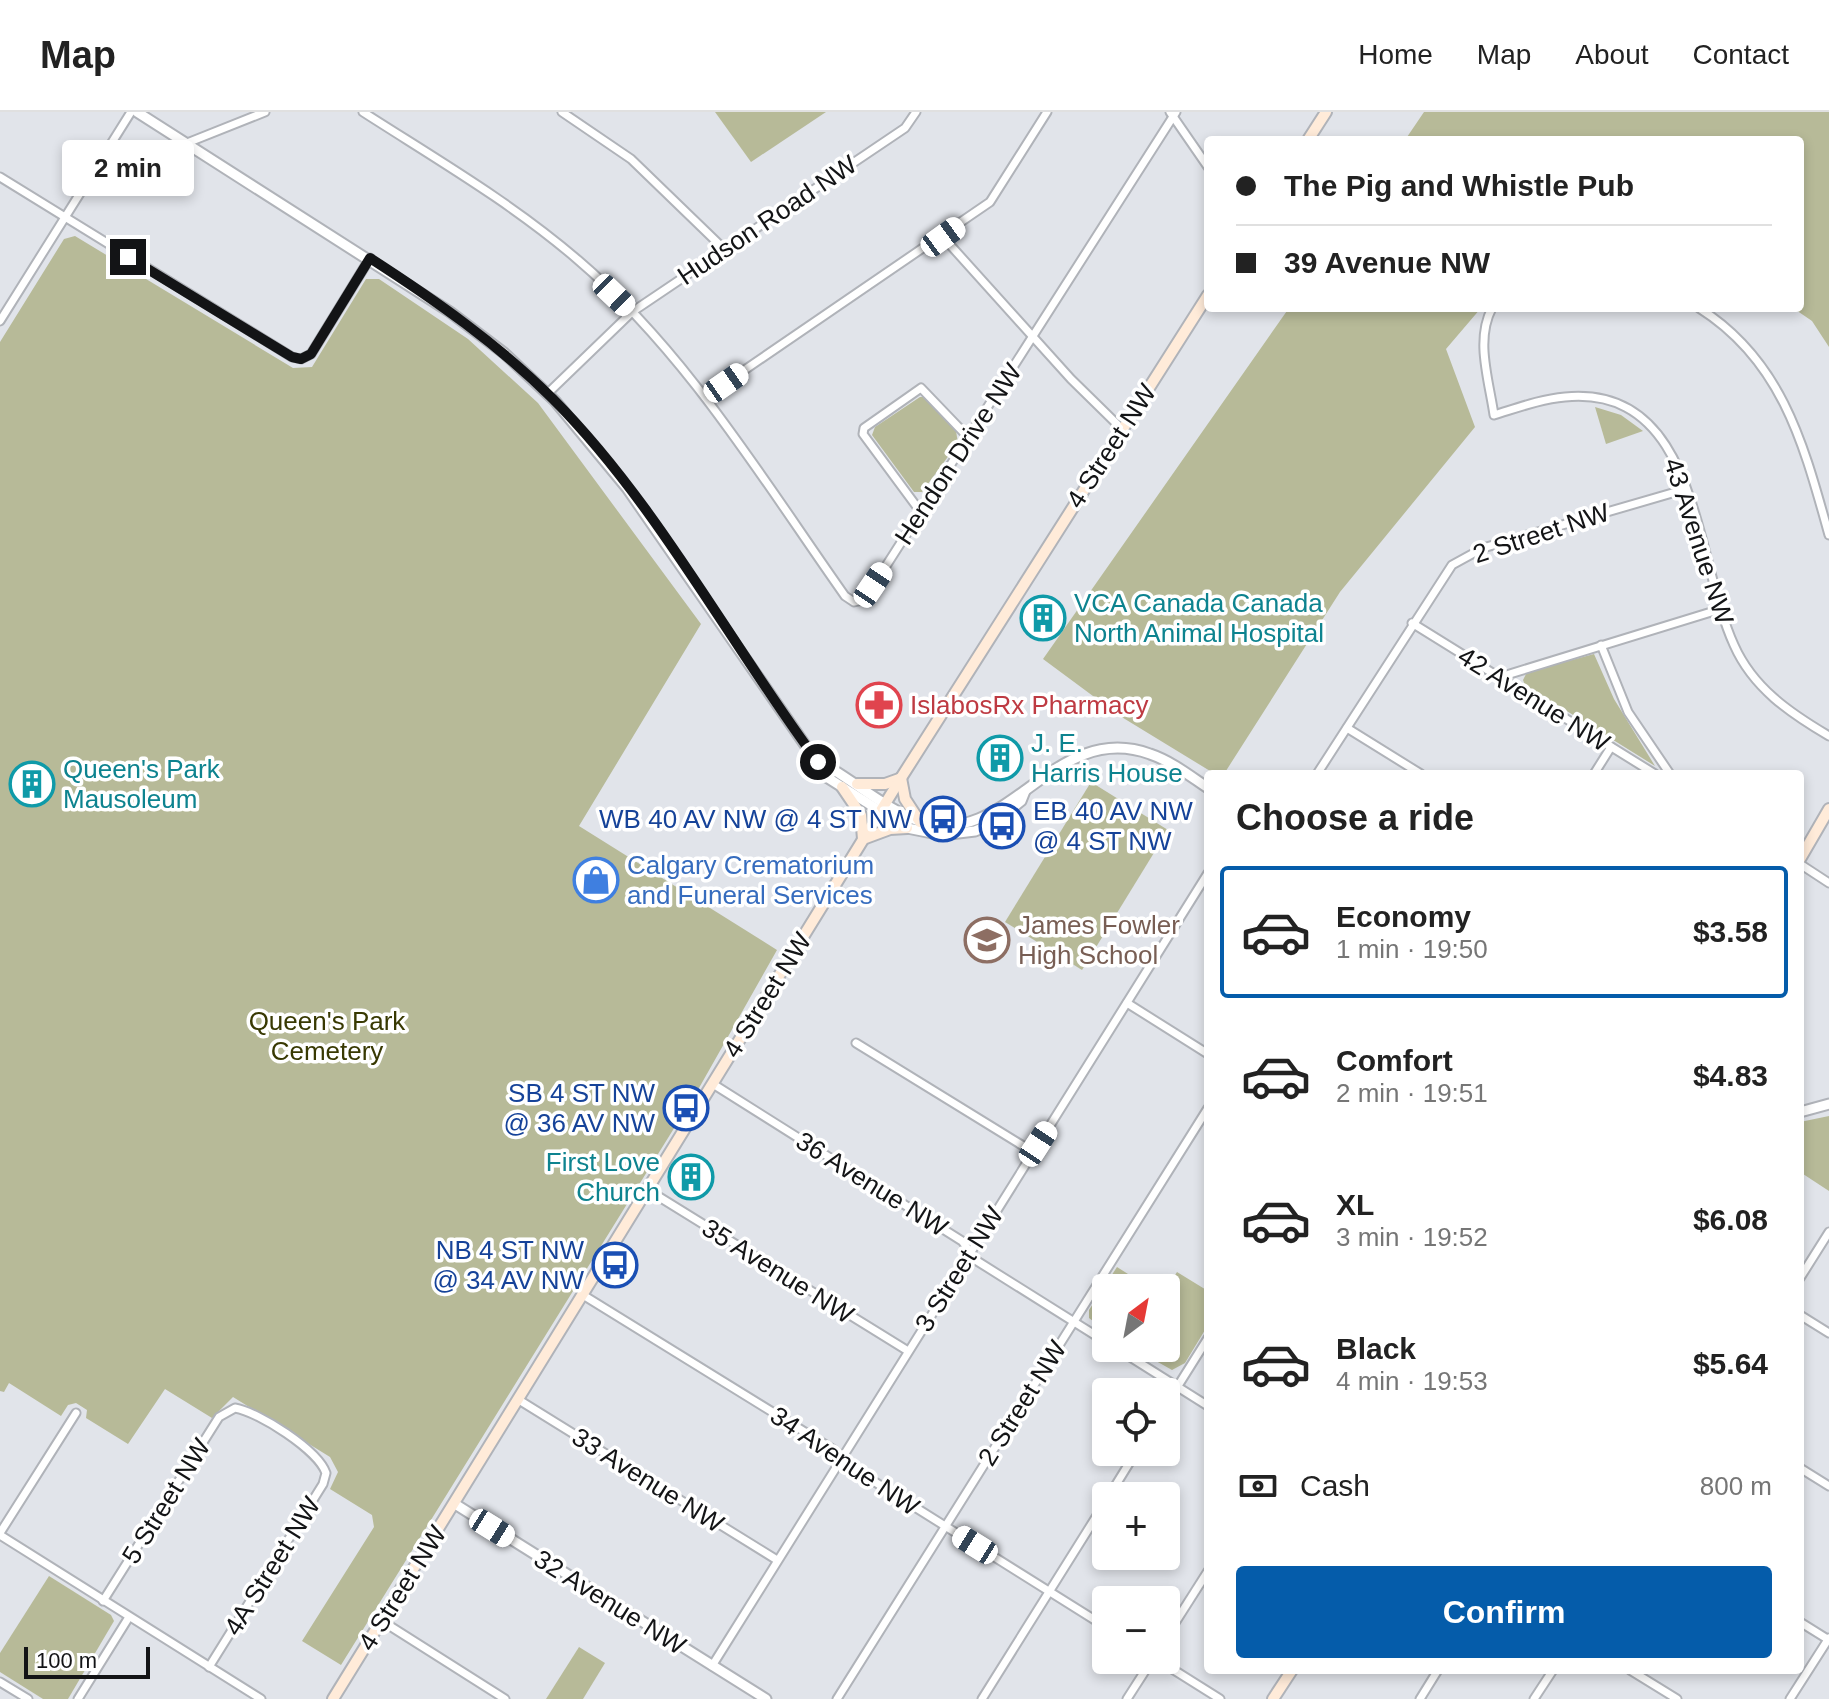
<!DOCTYPE html>
<meta charset="utf-8">
<style>
body{margin:0;font-family:Arial,sans-serif;background:#f2f2f2;color:#222;height:100vh;display:flex;flex-direction:column;font-size:30px;white-space:nowrap}
*{box-sizing:border-box;margin:0}
p{font-size:26px;color:#767676}
.icon{flex:none;width:44px;height:44px;fill:none;stroke:currentColor;stroke-width:2;stroke-linecap:round;stroke-linejoin:round}
.map{position:relative;flex:1;overflow:hidden}
.sheet{position:absolute;left:1204px;top:658px;width:600px;height:904px;display:flex;flex-direction:column;background:#fff;border-radius:8px;box-shadow:0 4px 12px #0003}
.sheet>*{flex:none}
.banner{position:absolute;left:1204px;top:24px;width:600px;height:176px;border-radius:8px;box-shadow:0 4px 12px #0003;display:grid;align-content:center;height:176px;padding:0 32px;background:#fff}
.needle{width:52px;rotate:32deg}
.buttons{position:absolute;left:1092px;top:1162px;display:grid;gap:16px}
.buttons a{display:grid;place-items:center;width:88px;height:88px;border-radius:8px;background:#fff;box-shadow:0 4px 12px #0003;font-size:40px}
.scale{position:absolute;left:24px;bottom:20px;width:126px;box-sizing:border-box;padding-left:8px;border:4px solid #131416;border-top:0;font-size:22px;line-height:28px;white-space:nowrap;color:#131416;-webkit-text-stroke:6px #fff;paint-order:stroke}
.end{position:absolute;width:36px;height:36px;margin:-18px;border:10px solid #131416;background:#fff;box-shadow:0 0 0 4px #fff}
.from{border-radius:50%}
.bubble{position:absolute;height:56px;border-radius:8px;background:#fff;box-shadow:0 4px 12px #0003;font-size:26px;font-weight:800;line-height:56px;text-align:center}
.car{position:absolute;width:24px;height:48px;margin:-24px -12px;border-radius:10px;box-shadow:0 0 6px 2px #0007;background:linear-gradient(#fff 24%,#345 0 40%,#fff 0 76%,#345 0 86%,#fff 0)}
.banner b{display:flex;align-items:center;gap:28px;height:76px;font-size:30px}
.banner b+b{border-top:2px solid #e0e0e0}
.banner i{width:20px;height:20px;background:#222}
ul{padding:0;list-style:none}
li{display:flex;align-items:center;gap:24px;height:132px;margin:0 16px 12px;padding:0 16px;border:4px solid transparent;border-radius:8px}
li div{flex:1}
li b{display:block;font-size:30px}
li em{font-style:normal;font-weight:800}
li.active{border-color:#055caa}
li>.icon{width:72px;height:72px;stroke-width:1.5}
h2{padding:0 32px;font-size:36px;line-height:96px}
.pay{display:flex;align-items:center;gap:20px;height:88px;padding:0 32px;font-size:30px}
.pay p{margin-inline-start:auto}
.action{display:flex;gap:16px;margin-top:auto;padding:16px 32px}
.action a{flex:1;height:92px;border-radius:8px;background:#055caa;color:#fff;font-size:32px;font-weight:800;line-height:92px;text-align:center}
header{display:flex;align-items:center;gap:48px;box-sizing:border-box;height:112px;padding:0 40px;background:#fff;border-bottom:2px solid #e0e0e0}
header strong{font-size:38px}
nav{display:flex;gap:44px;margin-inline-start:auto;font-size:28px}
.map>svg:first-child{display:block}
</style>
<header>
<strong>Map</strong>
<nav><a>Home</a><a>Map</a><a>About</a><a>Contact</a></nav>
</header>
<div class="map">
<svg width="1829" height="1587" viewBox="0 0 1829 1587">
<rect width="100%" height="100%" fill="#e1e4ea"/>
<!-- green -->
<g fill="#b7ba98">
<polygon points="715,0 826,0 751,50"/>
<polygon points="1424,0 1829,0 1829,235 1812,209 1793,196 1800,196 1800,28 1405,28"/>
<polygon points="75,124 293,256 312,255 366,167 379,167 468,227 538,291 701,512 579,714 777,838 699,976 341,1553 302,1529 374,1415 372,1403 330,1377 338,1360 330,1345 233,1285 212,1306 165,1277 128,1332 86,1306 87,1298 76,1291 68,1293 61,1304 9,1271 4,1280 0,1279 0,230 64,127"/>
<polygon points="1289,196 1481,196 1446,237 1475,315 1340,480 1224,662 1215,662 1120,604 1043,547"/>
<polygon points="920,285 925,285 956,319 958,331 922,380 914,380 872,323 875,315"/>
<polygon points="1595,295 1621,303 1643,319 1606,332"/>
<polygon points="1594,542 1614,587 1655,654 1525,573 1523,568 1527,560"/>
<polygon points="1091,670 1168,718 1082,858 1005,810"/>
<polygon points="1829,1004 1829,1079 1800,1060 1800,1010"/>
<polygon points="1117,1155 1150,1176 1106,1176 1106,1219 1089,1206 1089,1198"/>
<polygon points="1177,1160 1208,1179 1208,1213 1185,1251 1172,1258 1133,1236 1166,1236 1166,1177"/>
<polygon points="49,1464 111,1503 114,1509 68,1587 43,1587 0,1560 0,1541"/>
<polygon points="579,1535 605,1551 583,1587 546,1587"/>
</g>
<g fill="none" stroke-linecap="round" stroke-linejoin="round">
<!-- minor casing -->
<g stroke="#b0b3b9" stroke-width="11">
<g id="minor">
<path d="M363 0C436 47 512 91 578 148 687 241 763 368 845 484L854 490 863 488 886 454 1176 0"/>
<polyline points="562,0 631,47 723,136"/>
<polyline points="1170,0 1208,55"/>
<polyline points="187,31 265,0"/>
<polyline points="0,65 292,245 301,247 311,242 370,146"/>
<polyline points="943,125 1071,267 1122,317"/>
<path d="M1492 196C1475 228 1489 268 1494 303 1517 296 1541 287 1565 285 1699 272 1695 449 1734 533 1753 576 1790 601 1829 624"/>
<path d="M1699 196C1783 249 1804 334 1829 423"/>
<polyline points="0,209 131,0"/>
<polyline points="547,282 632,200 905,16 916,0"/>
<polyline points="705,285 990,90 1047,0"/>
<polyline points="920,399 863,322 864,316 921,276 967,324"/>
<polyline points="1412,511 1655,662"/>
<polyline points="1601,533 1628,600 1670,662"/>
<polyline points="1500,565 1721,497"/>
<polyline points="1347,616 1421,662"/>
<polyline points="1317,662 1452,453 1483,436 1686,377"/>
<polyline points="1594,662 1611,635"/>
<polyline points="1800,752 1829,771"/>
<polyline points="1127,891 1208,942"/>
<polyline points="856,931 1033,1040"/>
<polyline points="713,972 962,1129 977,1149 1106,1230"/>
<polyline points="648,1078 908,1239"/>
<polyline points="1800,1166 1829,1120"/>
<polyline points="583,1183 834,1338 851,1355 1106,1515"/>
<polyline points="1800,1203 1829,1221"/>
<polyline points="1116,1236 1208,1294"/>
<polyline points="519,1288 777,1448"/>
<polyline points="1166,1293 1208,1226"/>
<polyline points="1800,1356 1829,1374"/>
<polyline points="1109,1384 1136,1340"/>
<polyline points="0,1421 76,1301"/>
<polyline points="0,1423 261,1587"/>
<path d="M103 1489 219 1305 235 1296C259 1300 318 1338 326 1361L323 1372 209 1555"/>
<polyline points="382,1509 505,1587"/>
<polyline points="1800,1510 1829,1528"/>
<polyline points="1166,1525 1208,1459"/>
<polyline points="1158,1548 1220,1587"/>
<polyline points="712,1554 1208,761"/>
<polyline points="1630,1558 1677,1587"/>
<polyline points="0,1570 28,1587"/>
<polyline points="78,1587 129,1505"/>
<polyline points="837,1587 1208,996"/>
<polyline points="982,1587 1106,1389"/>
<polyline points="1127,1587 1152,1548"/>
<polyline points="1420,1587 1438,1558"/>
<polyline points="1534,1587 1553,1558"/>
<polyline points="1790,1587 1829,1526"/>
</g>
</g>
<!-- tertiary casing -->
<g stroke="#b0b3b9" stroke-width="13">
<g id="tertiary">
<polyline points="137,0 450,200 504,241 555,289 627,376 828,666 907,716 942,723 975,719 992,712 1021,689 1025,679"/>
<path d="M821 654 832 657C860 674 891 700 922 710 1009 737 1054 607 1150 642 1171 649 1190 664 1208 676"/>
<polyline points="1800,1000 1829,992"/>
<polyline points="455,1392 766,1587"/>
</g>
</g>
<!-- secondary casing -->
<g stroke="#b0b3b9" stroke-width="14">
<g id="secondary">
<polyline points="1308,28 1326,0"/>
<polyline points="901,666 905,687 920,710"/>
<polyline points="857,672 885,672 899,667"/>
<polyline points="842,675 861,703 863,727"/>
<polyline points="863,727 890,717 907,716"/>
<polyline points="1800,747 1829,697"/>
<polyline points="333,1587 901,666 1208,183"/>
<polyline points="1273,1587 1292,1558"/>
</g>
</g>
<!-- minor -->
<use href="#minor" stroke="#fff" stroke-width="7"/>
<!-- tertiary -->
<use href="#tertiary" stroke="#fff" stroke-width="9"/>
<!-- secondary -->
<use href="#secondary" stroke="#ffebd9" stroke-width="10"/>
</g>
<g fill="none" stroke-linecap="round" stroke-linejoin="round">
<!-- route -->
<path stroke="#131416" stroke-width="10" d="M128 145 292 245 301 247 311 242 370 146C435 188 498 232 553 287 656 390 731 533 818 650"/>
</g>
<!-- icons -->
<defs>
<g id="building-ring" transform="scale(2.3)"><circle r="9.5" fill="#fff" stroke="#0f9aa8" stroke-width="1.5"/><path d="M-4-6H4V6H1V3H-1V6H-4ZM-2.5-4.3h1.7v1.8h-1.7ZM.8-4.3h1.7v1.8H.8ZM-2.5-1h1.7V.8h-1.7ZM.8-1h1.7V.8H.8Z" fill="#0f9aa8"/></g>
<g id="pharmacy-ring" transform="scale(2.3)"><circle r="9.5" fill="#fff" stroke="#e0444e" stroke-width="1.5"/><path d="M-2-6h4v4h4v4h-4v4h-4v-4h-4v-4h4Z" fill="#e0444e"/></g>
<g id="bus-ring" transform="scale(2.3)"><circle r="9.5" fill="#fff" stroke="#1a4fb4" stroke-width="1.5"/><path d="M-5-6H5V4H4V6H2V4H-2V6H-4V4H-5ZM-3.5-4V0h7V-4ZM-3.5 1.2v1.5H-2V1.2ZM2 1.2v1.5H3.5V1.2Z" fill="#1a4fb4"/></g>
<g id="shop-ring" transform="scale(2.3)"><circle r="9.5" fill="#fff" stroke="#3f7fe0" stroke-width="1.5"/><path d="M-5-2.5h2.3a2.7 3.5 0 0 1 5.4 0H5L5.5 6h-11ZM-1.5-2.5h3a1.5 2.3 0 0 0-3 0Z" fill="#3f7fe0"/></g>
<g id="school-ring" transform="scale(2.3)"><circle r="9.5" fill="#fff" stroke="#8d6e63" stroke-width="1.5"/><path d="M0-5L7-2L0 1L-7-2ZM-4 1L0 2.5L4 1V4Q0 6-4 4Z" fill="#8d6e63"/></g>
</defs>
<g fill-rule="evenodd">
<use href="#building-ring" x="1043" y="506"/>
<use href="#pharmacy-ring" x="879" y="593"/>
<use href="#building-ring" x="1000" y="646"/>
<use href="#building-ring" x="32" y="672"/>
<use href="#bus-ring" x="943" y="707"/>
<use href="#bus-ring" x="1002" y="714"/>
<use href="#shop-ring" x="596" y="768"/>
<use href="#school-ring" x="987" y="828"/>
<use href="#bus-ring" x="686" y="996"/>
<use href="#building-ring" x="691" y="1065"/>
<use href="#bus-ring" x="615" y="1153"/>
</g>
<g text-anchor="middle" dominant-baseline="central" stroke-width="7" stroke-linejoin="round" paint-order="stroke">
<!-- street labels -->
<g font-size="26" fill="#131416" stroke="#fff">
<text transform="translate(767 108) rotate(-34)">Hudson Road NW</text>
<text transform="translate(1111 334) rotate(-57)">4 Street NW</text>
<text transform="translate(958 342) rotate(-57)">Hendon Drive NW</text>
<text transform="translate(1541 421) rotate(-18)">2 Street NW</text>
<text transform="translate(1699 429) rotate(72)">43 Avenue NW</text>
<text transform="translate(1534 587) rotate(32)">42 Avenue NW</text>
<text transform="translate(767 883) rotate(-58)">4 Street NW</text>
<text transform="translate(872 1072) rotate(32)">36 Avenue NW</text>
<text transform="translate(959 1157) rotate(-58)">3 Street NW</text>
<text transform="translate(778 1159) rotate(32)">35 Avenue NW</text>
<text transform="translate(1022 1291) rotate(-58)">2 Street NW</text>
<text transform="translate(845 1349) rotate(34)">34 Avenue NW</text>
<text transform="translate(648 1368) rotate(32)">33 Avenue NW</text>
<text transform="translate(166 1389) rotate(-58)">5 Street NW</text>
<text transform="translate(272 1454) rotate(-58)">4A Street NW</text>
<text transform="translate(402 1476) rotate(-58)">4 Street NW</text>
<text transform="translate(610 1490) rotate(32)">32 Avenue NW</text>
</g>
<!-- culture labels -->
<g font-size="26" fill="#0d838f" stroke="#fff" text-anchor="start">
<text x="1074" y="491">VCA Canada Canada<tspan x="1074" dy="30">North Animal Hospital</tspan></text>
<text x="1031" y="631">J. E.<tspan x="1031" dy="30">Harris House</tspan></text>
<text x="63" y="657">Queen's Park<tspan x="63" dy="30">Mausoleum</tspan></text>
<text x="660" y="1050" text-anchor="end">First Love<tspan x="660" dy="30">Church</tspan></text>
</g>
<!-- health labels -->
<g font-size="26" fill="#be3a42" stroke="#fff" text-anchor="start">
<text x="910" y="593">IslabosRx Pharmacy</text>
</g>
<!-- transit labels -->
<g font-size="26" fill="#164399" stroke="#fff" text-anchor="end">
<text x="1033" y="699" text-anchor="start">EB 40 AV NW<tspan x="1033" dy="30">@ 4 ST NW</tspan></text>
<text x="912" y="707">WB 40 AV NW @ 4 ST NW</text>
<text x="655" y="981">SB 4 ST NW<tspan x="655" dy="30">@ 36 AV NW</tspan></text>
<text x="584" y="1138">NB 4 ST NW<tspan x="584" dy="30">@ 34 AV NW</tspan></text>
</g>
<!-- shop labels -->
<g font-size="26" fill="#366cbe" stroke="#fff" text-anchor="start">
<text x="627" y="753">Calgary Crematorium<tspan x="627" dy="30">and Funeral Services</tspan></text>
</g>
<!-- education labels -->
<g font-size="26" fill="#785e54" stroke="#fff" text-anchor="start">
<text x="1018" y="813">James Fowler<tspan x="1018" dy="30">High School</tspan></text>
</g>
<!-- park labels -->
<g font-size="26" fill="#383902" stroke="#fff">
<text x="327" y="909">Queen's Park<tspan x="327" dy="30">Cemetery</tspan></text>
</g>
</g>
</svg>
<div class="buttons">
<a><svg class="needle" viewBox="-14 -14 28 28"><path d="M0-13l5 13h-10z" fill="#e53935"/><path d="M0 13l5-13h-10z" fill="#767676"/></svg></a>
<a><svg class="icon" aria-label="locate" viewBox="0 0 24 24"><circle cx="12" cy="12" r="6"/><path d="M12 2v4M12 18v4M2 12h4M18 12h4"/></svg></a>
<a>+</a>
<a>−</a>
</div>
<div class="scale">100 m</div>
<i class="end from" style="left:818px;top:650px"></i>
<i class="end" style="left:128px;top:145px"></i>
<div class="bubble" style="left:62px;top:28px;width:132px">2 min</div>
<i class="car" style="left:943px;top:125px;rotate:54deg"></i>
<i class="car" style="left:614px;top:183px;rotate:134deg"></i>
<i class="car" style="left:726px;top:271px;rotate:55deg"></i>
<i class="car" style="left:873px;top:473px;rotate:34deg"></i>
<i class="car" style="left:1038px;top:1032px;rotate:33deg"></i>
<i class="car" style="left:492px;top:1416px;rotate:122deg"></i>
<i class="car" style="left:975px;top:1433px;rotate:302deg"></i>
<div class="banner">
<b><i class="from"></i>The Pig and Whistle Pub</b>
<b><i></i>39 Avenue NW</b>
</div>
<section class="sheet">
<h2>Choose a ride</h2>
<ul>
<li class="active"><svg class="icon" aria-label="car" viewBox="0 0 24 24"><path d="M5 17H2v-5l4-1 3-4h7l3 4 3 1v5h-3M9 17h6M6 11h13"/><circle cx="7" cy="17" r="2"/><circle cx="17" cy="17" r="2"/></svg><div><b>Economy</b><p>1 min · 19:50</p></div><em>$3.58</em></li>
<li><svg class="icon" aria-label="car" viewBox="0 0 24 24"><path d="M5 17H2v-5l4-1 3-4h7l3 4 3 1v5h-3M9 17h6M6 11h13"/><circle cx="7" cy="17" r="2"/><circle cx="17" cy="17" r="2"/></svg><div><b>Comfort</b><p>2 min · 19:51</p></div><em>$4.83</em></li>
<li><svg class="icon" aria-label="car" viewBox="0 0 24 24"><path d="M5 17H2v-5l4-1 3-4h7l3 4 3 1v5h-3M9 17h6M6 11h13"/><circle cx="7" cy="17" r="2"/><circle cx="17" cy="17" r="2"/></svg><div><b>XL</b><p>3 min · 19:52</p></div><em>$6.08</em></li>
<li><svg class="icon" aria-label="car" viewBox="0 0 24 24"><path d="M5 17H2v-5l4-1 3-4h7l3 4 3 1v5h-3M9 17h6M6 11h13"/><circle cx="7" cy="17" r="2"/><circle cx="17" cy="17" r="2"/></svg><div><b>Black</b><p>4 min · 19:53</p></div><em>$5.64</em></li>
</ul>
<div class="pay"><svg class="icon" aria-label="cash" viewBox="0 0 24 24"><path d="M3 7h18v10H3z"/><circle cx="12" cy="12" r="2"/></svg>Cash<p>800 m</p></div>
<div class="action"><a>Confirm</a></div>
</section>
</div>
